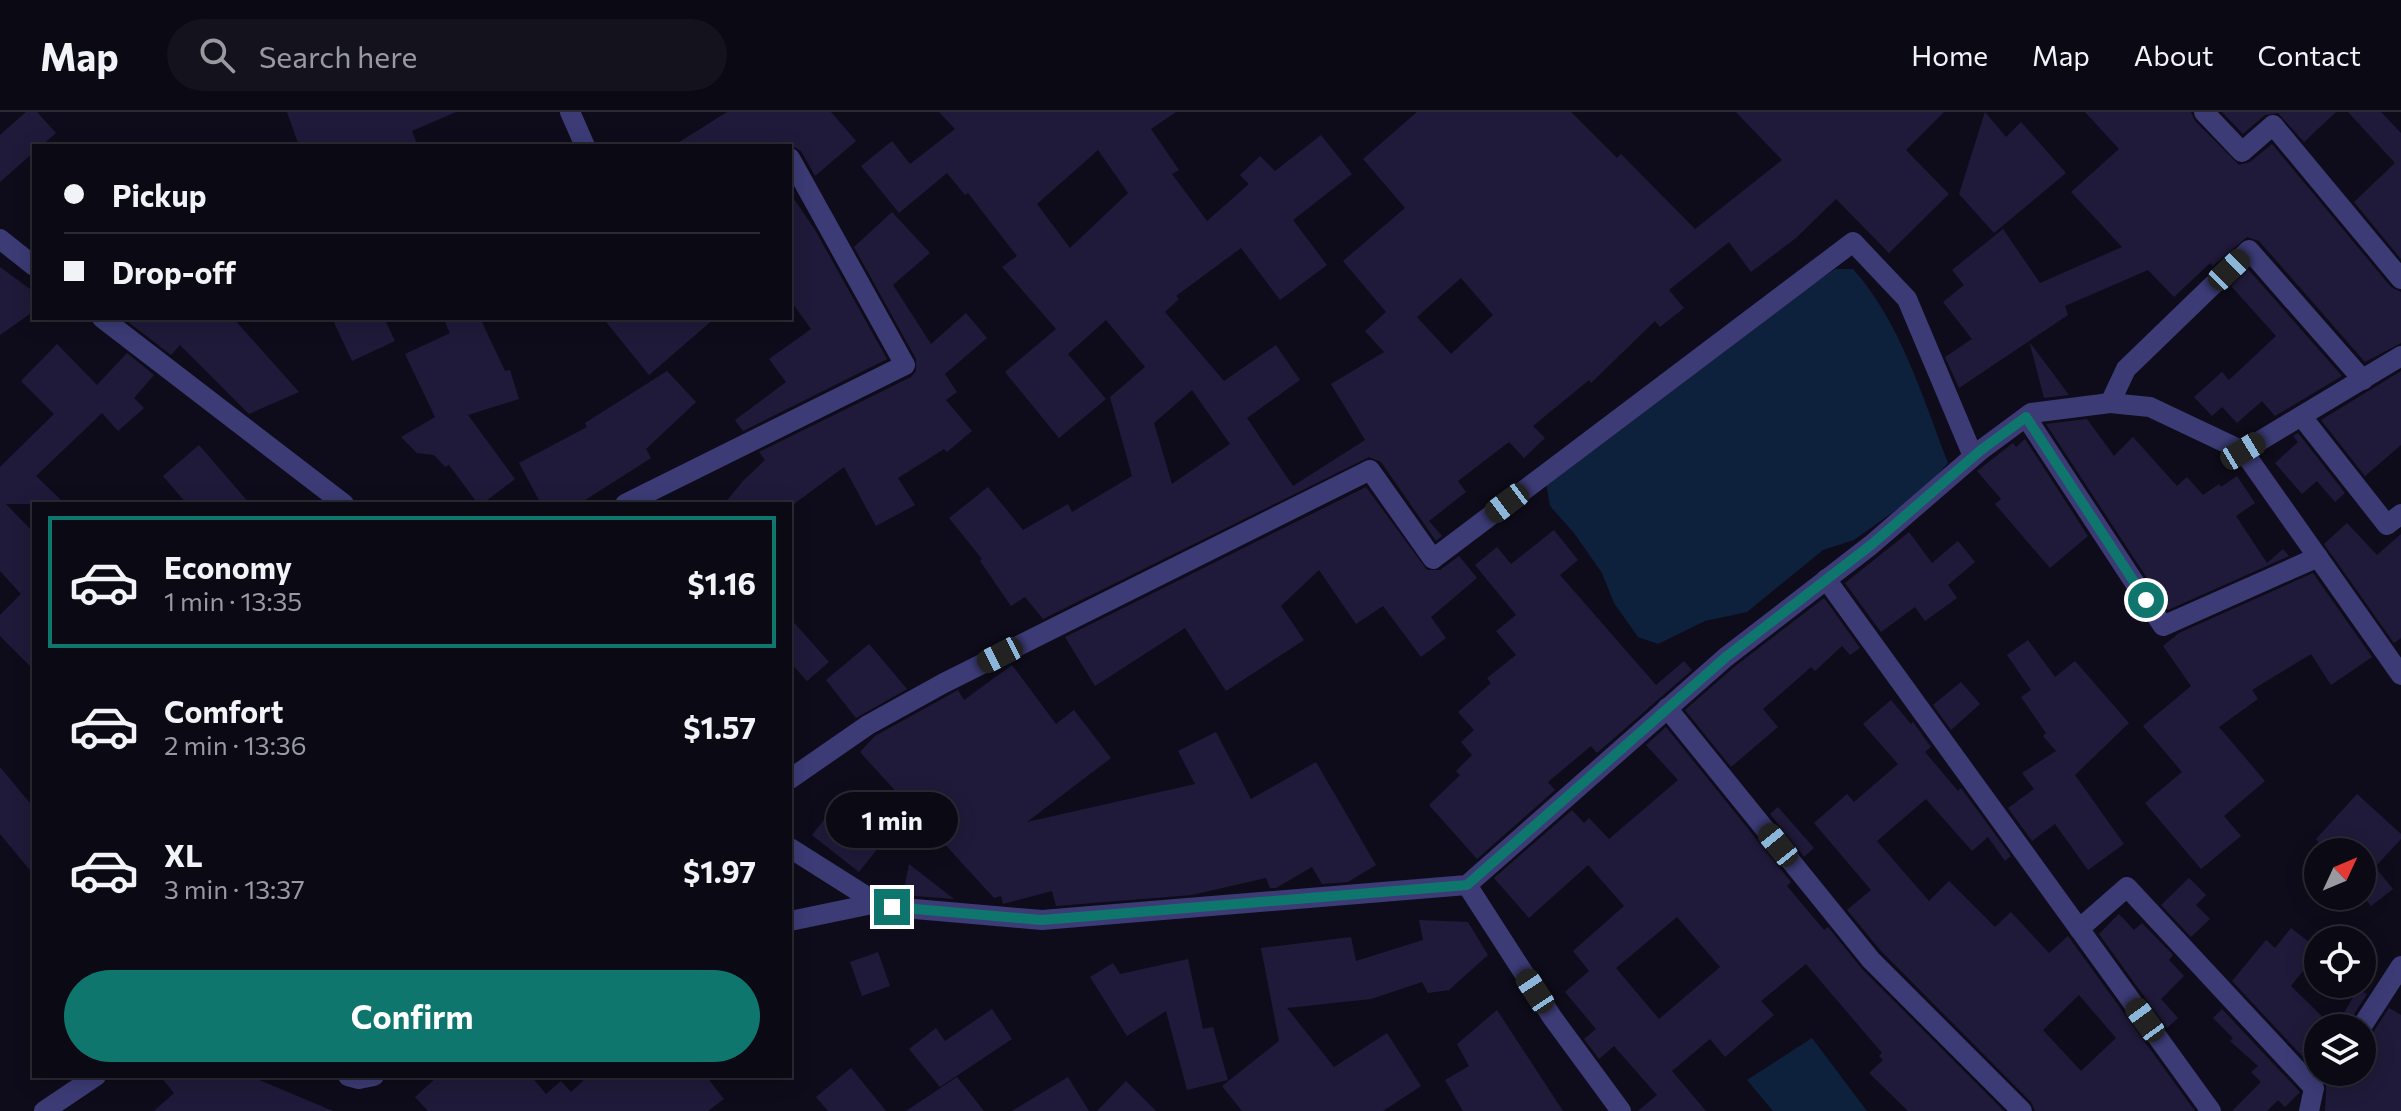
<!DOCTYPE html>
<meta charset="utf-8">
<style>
body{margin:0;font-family:Commissioner,sans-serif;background:#13121d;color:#f1f3f6;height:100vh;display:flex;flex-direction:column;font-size:30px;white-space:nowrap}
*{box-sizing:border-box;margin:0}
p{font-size:26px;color:#999aa0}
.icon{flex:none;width:44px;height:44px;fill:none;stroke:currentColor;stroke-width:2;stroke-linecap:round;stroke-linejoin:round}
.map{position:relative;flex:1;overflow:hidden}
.sheet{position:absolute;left:32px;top:390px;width:760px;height:576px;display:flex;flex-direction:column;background:#0a0914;border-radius:0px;box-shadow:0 4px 20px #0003,0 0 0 2px #2a2a34}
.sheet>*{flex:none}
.hud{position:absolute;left:32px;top:32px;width:760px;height:176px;border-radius:0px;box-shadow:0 4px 20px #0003,0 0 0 2px #2a2a34;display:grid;align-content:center;height:176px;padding:0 32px;background:#0a0914}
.needle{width:52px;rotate:46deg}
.tools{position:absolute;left:2304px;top:726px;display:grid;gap:16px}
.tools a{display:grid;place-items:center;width:72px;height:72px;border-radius:50%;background:#0a0914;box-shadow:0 4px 20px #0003,0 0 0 2px #2a2a34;font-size:40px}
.end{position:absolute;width:36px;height:36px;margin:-18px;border:10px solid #0f766e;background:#fff;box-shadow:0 0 0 4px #fff}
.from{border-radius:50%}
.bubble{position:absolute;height:56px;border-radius:28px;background:#0a0914;box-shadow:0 4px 20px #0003,0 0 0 2px #2a2a34;font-size:26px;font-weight:700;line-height:56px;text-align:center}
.car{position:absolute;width:24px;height:48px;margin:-24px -12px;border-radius:10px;box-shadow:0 0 6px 2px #0007;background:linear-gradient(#222 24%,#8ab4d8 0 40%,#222 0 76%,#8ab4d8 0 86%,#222 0)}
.hud b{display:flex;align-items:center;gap:28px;height:76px;font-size:30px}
.hud b+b{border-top:2px solid #2a2a34}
.hud i{width:20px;height:20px;background:#f1f3f6}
ul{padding:14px 0 0;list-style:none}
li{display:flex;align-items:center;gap:24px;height:132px;margin:0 16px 12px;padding:0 16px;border:4px solid transparent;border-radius:0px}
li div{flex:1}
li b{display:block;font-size:30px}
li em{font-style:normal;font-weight:700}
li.active{border-color:#0f766e}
li>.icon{width:72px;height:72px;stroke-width:1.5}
.cta{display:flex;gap:16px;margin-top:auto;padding:16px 32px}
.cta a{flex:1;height:92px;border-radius:48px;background:#0f766e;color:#fff;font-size:32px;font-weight:700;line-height:92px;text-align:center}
header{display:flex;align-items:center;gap:48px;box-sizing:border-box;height:112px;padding:0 40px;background:#0a0914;border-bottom:2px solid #2a2a34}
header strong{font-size:38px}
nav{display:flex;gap:44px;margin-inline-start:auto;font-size:28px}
.search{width:560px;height:72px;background:#13121d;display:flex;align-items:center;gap:20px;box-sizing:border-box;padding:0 28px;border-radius:44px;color:#999aa0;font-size:30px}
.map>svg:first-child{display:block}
</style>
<header>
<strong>Map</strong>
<div class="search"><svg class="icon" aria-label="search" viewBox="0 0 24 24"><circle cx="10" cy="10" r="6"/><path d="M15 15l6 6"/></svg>Search here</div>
<nav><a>Home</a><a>Map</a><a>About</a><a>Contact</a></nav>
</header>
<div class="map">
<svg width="2401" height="999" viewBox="0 0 2401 999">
<rect width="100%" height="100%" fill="#0e0c1a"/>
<!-- water -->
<g fill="#0e213c">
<path d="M1835 157H1853C1901 211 1922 284 1948 351L1924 378 1854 428 1823 438 1747 500 1705 509 1658 532 1638 525 1614 491 1602 461 1574 421 1550 394 1546 370 1690 257Z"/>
<polygon points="1812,926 1867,999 1773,999 1747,968"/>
</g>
<!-- building -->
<g fill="#201a3a" fill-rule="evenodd">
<polygon points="26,0 37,0 56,21 41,34 34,34 34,40 0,70 0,23"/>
<polygon points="287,0 456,0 412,19 418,34 299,34"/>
<polygon points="727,0 831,0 856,29 815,64 801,39 791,33 673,34"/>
<path d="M939 0H1176L1151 17 1179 58 1172 62 1207 109 1249 72 1240 63 1260 44 1275 59 1321 23 1352 62 1293 108 1327 153 1280 188 1241 136 1176 184 1179 187 1165 200 1224 269 1276 233 1300 268 1247 306 1293 374 1365 328 1331 272 1384 240 1365 219 1386 200 1343 149 1405 96 1363 47 1417 0H1571L1617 46 1621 42 1695 117 1782 48 1736 0H1944L1906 38 1949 82 1889 141 1836 87 1796 126 1751 160 1729 130 1669 178 1684 196 1660 215 1655 209 1591 271 1589 268 1533 314 1545 326 1524 346 1509 330 1458 369 1466 380 1429 409 1442 424 1436 429 1381 350 1369 345 1043 507 1025 485 1011 494 980 449 982 447 949 406 988 375 1023 418 1068 392 1072 400 1132 364 1110 285 1145 255 1106 208 1068 242 1106 287 1059 326 1005 260 1056 217 1002 155 1017 144 968 81 965 83 947 61 899 101 861 54 892 29 910 52 955 17ZM1098 38 1128 81 1070 136 1037 92ZM1461 166 1493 203 1451 242 1417 205ZM1192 278 1230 332 1172 372 1154 311Z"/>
<polygon points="1985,0 2006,25 2021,10 2066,61 1994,121 1959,82"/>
<polygon points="2085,0 2191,0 2195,9 2239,53 2250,50 2272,32 2391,175 2401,180 2401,231 2365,250 2259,129 2247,125 2213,154 2210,151 2174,185 2148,158 2065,194 2068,203 1959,276 1945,245 1972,227 1943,190 1964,173 1952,158 2003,117 2040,171 2122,135 2071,80 2119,37"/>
<polygon points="2222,0 2336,0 2304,30 2278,1 2265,3 2243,22"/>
<polygon points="2348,0 2381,0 2401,21 2401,147 2354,90 2395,51"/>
<polygon points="790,73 795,82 792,84 815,118 887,247 743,319 735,308 786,270 769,247 811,217 790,188"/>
<polygon points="892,100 930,141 893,173 931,232 966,201 987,226 945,262 957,280 946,288 972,319 947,340 944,337 898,366 915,393 876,414 844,355 794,392 724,392 743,369 765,348 759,340 911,265 916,259 916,247 854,135"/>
<polygon points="0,155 34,180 34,199 0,223"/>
<polygon points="2248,157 2342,264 2275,304 2262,289 2237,311 2222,295 2212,304 2194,285 2222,260 2229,268 2276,224 2231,174"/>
<polygon points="123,206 233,206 299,280 249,302 180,233 171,243"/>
<polygon points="332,206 384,206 395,229 352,249"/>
<polygon points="443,206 480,206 505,259 510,258 519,287 468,303 515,367 482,392 478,392 449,353 445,355 434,343 417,341 401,325 435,305 405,242 450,221"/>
<polygon points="603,206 715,206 649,263"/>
<polygon points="57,232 97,273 127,241 154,263 134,286 144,296 118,319 102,301 36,364 65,392 6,392 34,421 34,558 0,524 0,503 21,482 0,459 0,355 54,302 21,269"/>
<polygon points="2030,232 2031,232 2069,283 2044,286"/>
<polygon points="667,259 696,290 646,337 651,346 579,392 541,392 519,351 587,315 585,311"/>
<polygon points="2401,259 2401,333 2365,364 2321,308"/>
<polygon points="2087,307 2114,344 2133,325 2177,374 2187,365 2203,383 2219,372 2221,375 2237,364 2255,391 2236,404 2267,451 2283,437 2289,444 2168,498 2046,312"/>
<polygon points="2298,321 2345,381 2335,390 2317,369 2302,382 2275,351 2298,330 2293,324"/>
<polygon points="2025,327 2088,424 2050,456 1995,392 2001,387 1977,359 2013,331 2016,335"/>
<polygon points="199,333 250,392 187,392 163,364"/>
<polygon points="1366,375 1427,458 1440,458 1459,444 1477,466 1431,505 1446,526 1421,545 1383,494 1356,512 1319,458 1281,494 1304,528 1226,579 1185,516 1095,574 1065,525"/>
<polygon points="2347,411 2377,443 2401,422 2401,526 2394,531 2324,432"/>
<polygon points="1554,418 1578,448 1560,463 1656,573 1684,549 1692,558 1597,641 1591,634 1548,670 1555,678 1477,747 1429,693 1460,663 1456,659 1472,643 1461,630 1474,618 1458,600 1491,571 1487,566 1516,543 1496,519 1516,503 1475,453 1497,435 1511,452"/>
<polygon points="1909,420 1932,451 1958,429 1975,450 1948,473 1957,486 1925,509 1915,495 1881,520 1845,471"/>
<polygon points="2313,461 2372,545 2331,573 2311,542 2252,578 2258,587 2219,615 2265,669 2224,704 2241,724 2201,757 2145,691 2182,660 2143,614 2191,574 2163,534 2179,521"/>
<polygon points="1824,486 1860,536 1850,543 1842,534 1815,559 1811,555 1763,597 1778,615 1731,655 1685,598 1734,555"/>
<polygon points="790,506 829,550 807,569 790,550"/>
<polygon points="2028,528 2055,565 2075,549 2129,611 2075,663 2124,732 2088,758 2055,712 2032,729 2008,696 2034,677 2022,661 2056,639 2043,624 2046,621 2021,585 2031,578 2007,543"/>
<polygon points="869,532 907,577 856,606 826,568"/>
<polygon points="1012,553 1056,612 1074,598 1111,646 1027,710 1195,672 1178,639 1216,620 1251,687 1316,650 1376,753 1348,770 1322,772 1312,755 1276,776 1270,776 1266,766 1192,783 1056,794 1052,779 1003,792 1001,784 994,786 918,703 923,678 910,695 860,640 875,624 958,578 964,588"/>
<polygon points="1961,570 1980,592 1951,618 1933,593"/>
<path d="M1891 588 1911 612 1913 610 1931 635 1925 640 1958 679 1961 676 2011 744 2005 749 1988 725 1972 739 1926 687 1877 729 1929 789 1949 769 1995 815 2011 800 2049 841 2068 824 2195 999H2035L2031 990 1881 839 1847 798 1871 778 1814 711 1847 682 1854 690 1898 652 1863 612ZM2079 883 2116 926 2081 959 2043 918Z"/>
<path d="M1666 615 1791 770 1787 774 1824 818 1828 815 1862 857 2004 999H1908L1869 961 1883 948 1879 944 1882 941 1806 852 1761 889 1774 903 1725 945 1710 927 1672 959 1706 999H1638L1657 983 1614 934 1599 947 1584 927 1596 917 1565 880 1589 859 1573 839 1624 794 1588 753 1529 806 1494 766 1572 698 1584 711 1589 706 1609 727 1678 668 1646 633ZM1677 805 1720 855 1659 907 1616 856Z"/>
<polygon points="0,655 34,696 34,763 0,722"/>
<polygon points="2357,682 2401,722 2401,727 2375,755 2393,777 2371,794 2362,783 2362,740 2327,740 2316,727"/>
<polygon points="835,694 882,731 859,760 812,723"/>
<polygon points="1778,695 1814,736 1804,745 1770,702"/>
<polygon points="909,752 954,787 903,783"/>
<polygon points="2189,766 2206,783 2196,793 2210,807 2191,825 2161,793"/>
<polygon points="2119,802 2134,818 2142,811 2173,843 2169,848 2184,864 2161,887 2178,906 2167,916 2099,822"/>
<polygon points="1419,808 1468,810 1488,843 1449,878 1428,881 1422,870 1371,887 1287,896 1334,955 1387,921 1421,974 1383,999 1242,999 1222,974 1279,929 1261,836 1351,825 1356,849 1423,828"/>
<polygon points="2291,816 2318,837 2318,840 2291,874 2334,916 2318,916 2318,960 2322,960 2319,962 2232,869 2266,828 2275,836"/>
<polygon points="878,840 890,874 862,884 850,850"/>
<polygon points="1188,847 1203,917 1213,915 1228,968 1187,978 1166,899 1127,924 1090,865 1113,851 1120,862"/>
<polygon points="2358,877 2367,882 2351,907 2349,916 2335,916"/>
<polygon points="2389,896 2401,903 2401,999 2325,999 2327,960 2362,960 2362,927 2372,922"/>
<polygon points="992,897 1012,927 940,975 909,937 936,916 945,929"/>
<polygon points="2222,897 2300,980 2285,995 2278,988 2267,999 2232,999 2261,970 2251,960 2258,954 2230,929 2233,926 2213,906"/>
<polygon points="1497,898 1563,999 1463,999 1445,968 1469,954 1457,932"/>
<polygon points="851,956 886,999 828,999 816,985"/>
<polygon points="160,964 250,964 333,999 154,999 174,981"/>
<polygon points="438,964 531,964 546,982 561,969 571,980 588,964 706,964 724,987 708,999 428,999 415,985"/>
<polygon points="957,965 984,999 906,999"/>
<polygon points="1068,965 1089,999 1012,999"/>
<polygon points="1126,969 1156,999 1097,999"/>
</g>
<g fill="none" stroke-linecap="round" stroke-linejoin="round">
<!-- minor -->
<g stroke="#3c3b76" stroke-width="20">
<polyline points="570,0 585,34"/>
<polyline points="2204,0 2242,40 2273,13 2401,167"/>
<polyline points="0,127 34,154"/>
<polyline points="102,206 344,392"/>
<polyline points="2110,291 2126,257 2249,138 2363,268"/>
<polyline points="2026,305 2163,514 2318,445"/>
<polyline points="2302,305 2387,413 2401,402"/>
<polyline points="2243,339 2401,563"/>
<polyline points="625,392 905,253 790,46"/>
<polyline points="1826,467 2211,999"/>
<polyline points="1667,596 1871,848 2022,999"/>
<polyline points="790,667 868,613 944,571 1370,358 1433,447 1853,130 1907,187 1973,344"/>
<polyline points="790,736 877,791 892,795 1042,808 1467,773 1726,545 1871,433 1981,338 2031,301 2110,291 2150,295 2243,339 2401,244"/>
<polyline points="1467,773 1552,905 1621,999"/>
<polyline points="790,809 877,791"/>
<polyline points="2079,817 2127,775 2314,976 2309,999"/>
<polyline points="2362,914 2401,854"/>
<polyline points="348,964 359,967 374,964"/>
<polyline points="44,999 96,964"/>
</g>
</g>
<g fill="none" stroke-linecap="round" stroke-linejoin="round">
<!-- route -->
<polyline stroke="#0f766e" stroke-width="10" points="892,795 1042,808 1467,773 1726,545 1871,433 1981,338 2026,305 2146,488"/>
</g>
</svg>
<div class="tools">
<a><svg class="needle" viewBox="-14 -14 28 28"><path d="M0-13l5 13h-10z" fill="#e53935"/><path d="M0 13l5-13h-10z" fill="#999aa0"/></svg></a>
<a><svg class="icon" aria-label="locate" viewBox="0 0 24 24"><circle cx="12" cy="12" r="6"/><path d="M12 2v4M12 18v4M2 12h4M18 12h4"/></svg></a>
<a><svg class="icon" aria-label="layers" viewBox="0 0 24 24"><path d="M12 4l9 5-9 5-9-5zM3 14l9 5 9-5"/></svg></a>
</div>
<i class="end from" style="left:2146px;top:488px"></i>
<i class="end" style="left:892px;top:795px"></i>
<div class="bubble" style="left:826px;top:680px;width:132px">1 min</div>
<i class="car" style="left:2229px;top:158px;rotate:46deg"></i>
<i class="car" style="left:2243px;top:339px;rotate:59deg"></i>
<i class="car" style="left:1507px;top:391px;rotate:233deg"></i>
<i class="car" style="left:1000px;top:543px;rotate:243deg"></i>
<i class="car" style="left:1778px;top:733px;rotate:321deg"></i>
<i class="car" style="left:1535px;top:879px;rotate:327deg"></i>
<i class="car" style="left:2145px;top:908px;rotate:324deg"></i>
<div class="hud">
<b><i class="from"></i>Pickup</b>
<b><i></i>Drop-off</b>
</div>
<section class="sheet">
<ul>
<li class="active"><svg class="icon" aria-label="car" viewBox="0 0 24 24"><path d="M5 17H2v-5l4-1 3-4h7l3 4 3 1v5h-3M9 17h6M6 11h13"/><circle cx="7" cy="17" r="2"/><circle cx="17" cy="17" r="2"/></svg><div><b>Economy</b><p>1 min · 13:35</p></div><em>$1.16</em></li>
<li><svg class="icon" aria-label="car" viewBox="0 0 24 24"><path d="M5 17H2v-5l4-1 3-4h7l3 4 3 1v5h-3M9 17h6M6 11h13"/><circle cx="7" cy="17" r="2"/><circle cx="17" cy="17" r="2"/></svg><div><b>Comfort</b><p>2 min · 13:36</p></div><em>$1.57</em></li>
<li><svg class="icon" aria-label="car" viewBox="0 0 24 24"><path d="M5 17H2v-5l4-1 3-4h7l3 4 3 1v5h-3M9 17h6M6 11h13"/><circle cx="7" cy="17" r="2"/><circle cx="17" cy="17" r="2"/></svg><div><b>XL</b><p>3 min · 13:37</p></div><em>$1.97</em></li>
</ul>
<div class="cta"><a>Confirm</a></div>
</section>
</div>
